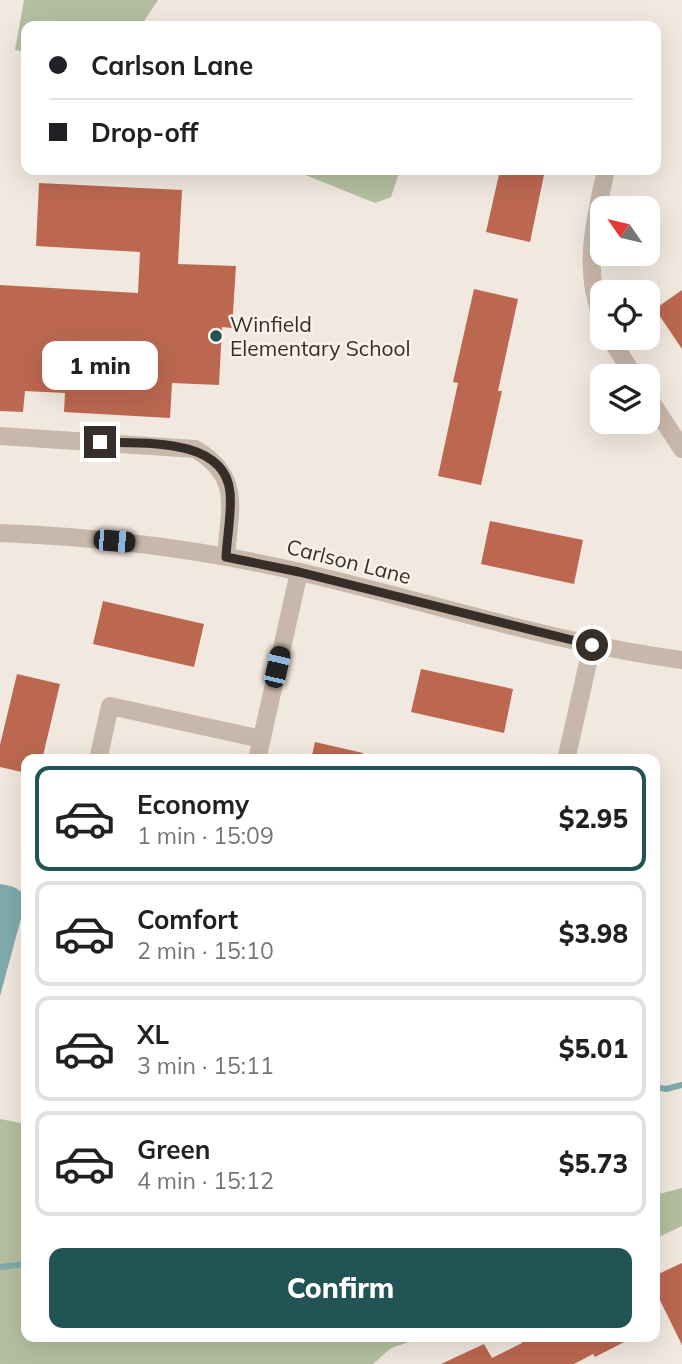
<!DOCTYPE html>
<meta charset="utf-8">
<style>
body{margin:0;font-family:Mulish,sans-serif;background:#f6f6f6;color:#202124;height:100vh;display:flex;flex-direction:column;font-size:26px;white-space:nowrap}
*{box-sizing:border-box;margin:0}
p{font-size:23px;color:#757577}
.icon{flex:none;width:38px;height:38px;fill:none;stroke:currentColor;stroke-width:2;stroke-linecap:round;stroke-linejoin:round}
.map{position:relative;flex:1;overflow:hidden}
.details{position:absolute;left:21px;top:754px;width:639px;height:588px;display:flex;flex-direction:column;background:#fff;border-radius:14px;box-shadow:0 7px 28px #0002}
.details>*{flex:none}
.banner{position:absolute;left:21px;top:21px;width:640px;height:154px;border-radius:14px;box-shadow:0 7px 28px #0002;display:grid;align-content:center;height:154px;padding:0 28px;background:#fff}
.needle{width:46px;rotate:304deg}
.controls{position:absolute;left:590px;top:196px;display:grid;gap:14px}
.controls a{display:grid;place-items:center;width:70px;height:70px;border-radius:14px;background:#fff;box-shadow:0 7px 28px #0002;font-size:35px}
.end{position:absolute;width:32px;height:32px;margin:-16px;border:9px solid #372e2a;background:#fff;box-shadow:0 0 0 4px #fff}
.from{border-radius:50%}
.bubble{position:absolute;height:49px;border-radius:14px;background:#fff;box-shadow:0 7px 28px #0002;font-size:23px;font-weight:800;line-height:49px;text-align:center}
.car{position:absolute;width:21px;height:42px;margin:-21px -10px;border-radius:9px;box-shadow:0 0 5px 2px #0007;background:linear-gradient(#222 24%,#8ab4d8 0 40%,#222 0 76%,#8ab4d8 0 86%,#222 0)}
.banner b{display:flex;align-items:center;gap:24px;height:66px;font-size:26px}
.banner b+b{border-top:2px solid #e0e0e0}
.banner i{width:18px;height:18px;background:#202124}
ul{padding:12px 0 0;list-style:none}
li{display:flex;align-items:center;gap:21px;height:105px;margin:0 14px 10px;padding:0 14px;border:4px solid #e0e0e0;border-radius:14px}
li div{flex:1}
li b{display:block;font-size:26px}
li em{font-style:normal;font-weight:800}
li.active{border-color:#225355}
li>.icon{width:63px;height:63px;stroke-width:1.5}
.button{display:flex;gap:14px;margin-top:auto;padding:14px 28px}
.button a{flex:1;height:80px;border-radius:14px;background:#225355;color:#fff;font-size:28px;font-weight:800;line-height:80px;text-align:center}
.map>svg:first-child{display:block}
</style>
<div class="map">
<svg width="682" height="1364" viewBox="0 0 682 1364">
<rect width="100%" height="100%" fill="#f1e8df"/>
<!-- green -->
<g fill="#b5bfa0">
<polygon points="24,0 158,0 141,26 26,26 26,52 15,50"/>
<polygon points="293,170 292,170 400,170 391,197 375,203"/>
<polygon points="0,1119 26,1124 26,1337 425,1337 391,1348 373,1364 0,1364"/>
<polygon points="682,1188 682,1226 655,1239 655,1195"/>
</g>
<!-- water -->
<path fill="#80abac" d="M0 884C13 886 21 888 26 900L0 996Z"/>
<g fill="none" stroke-linecap="round" stroke-linejoin="round">
<!-- stream -->
<g stroke="#80abac" stroke-width="6">
<polyline points="654,1087 666,1089 682,1085"/>
<polyline points="0,1267 26,1264"/>
</g>
</g>
<!-- building -->
<g fill="#bc6851">
<polygon points="500,170 545,170 530,242 486,232"/>
<polygon points="39,183 182,190 178,264 236,266 232,328 222,327 219,385 172,383 170,418 64,412 65,393 25,391 23,412 0,411 0,285 138,293 140,252 36,246"/>
<polygon points="474,289 518,299 498,391 502,391 481,485 438,476 458,383 453,382"/>
<polygon points="682,290 682,349 655,309"/>
<polygon points="490,521 583,540 574,584 481,564"/>
<polygon points="103,601 204,624 194,667 93,644"/>
<polygon points="421,669 513,689 504,733 411,712"/>
<polygon points="17,674 60,684 42,760 26,760 26,773 0,767 0,745"/>
<polygon points="315,742 363,753 362,760 311,760"/>
<polygon points="682,1263 682,1345 654,1288 654,1276"/>
<polygon points="519,1337 634,1337 595,1357 593,1354 574,1364 441,1364 484,1344 492,1358 522,1343"/>
</g>
<g fill="none" stroke-linecap="round" stroke-linejoin="round">
<!-- minor -->
<g stroke="#c8b8ab" stroke-width="18">
<path d="M602 318C582 269 595 219 606 170"/>
<polyline points="610,338 634,376"/>
<polyline points="648,397 682,449"/>
<path d="M0 436 195 449C243 477 229 510 226 557"/>
<path d="M0 533C101 537 201 549 300 572 427 601 552 643 682 660"/>
<polyline points="98,760 110,706 262,739"/>
<polyline points="257,760 299,572"/>
<polyline points="566,760 592,645"/>
</g>
</g>
<g fill="none" stroke-linecap="round" stroke-linejoin="round">
<!-- route -->
<path stroke="#372e2a" stroke-width="9" d="M100 442C141 444 224 436 230 492 232 513 227 536 226 557L299 572 592 645"/>
</g>
<!-- markers -->
<circle fill="#225355" stroke="#f9f2eb" stroke-width="2.5" cx="216" cy="336" r="7"/>
<g text-anchor="middle" dominant-baseline="central" stroke-width="5" stroke-linejoin="round" paint-order="stroke">
<!-- poi labels -->
<g font-size="21" fill="#372e2a" stroke="#f9f2eb" text-anchor="start">
<text x="230" y="324">Winfield<tspan x="230" dy="24">Elementary School</tspan></text>
</g>
<!-- street labels -->
<g font-size="21" fill="#372e2a" stroke="#f9f2eb">
<text transform="translate(349 561) rotate(14)">Carlson Lane</text>
</g>
</g>
</svg>
<div class="controls">
<a><svg class="needle" viewBox="-14 -14 28 28"><path d="M0-13l5 13h-10z" fill="#e53935"/><path d="M0 13l5-13h-10z" fill="#757577"/></svg></a>
<a><svg class="icon" aria-label="locate" viewBox="0 0 24 24"><circle cx="12" cy="12" r="6"/><path d="M12 2v4M12 18v4M2 12h4M18 12h4"/></svg></a>
<a><svg class="icon" aria-label="layers" viewBox="0 0 24 24"><path d="M12 4l9 5-9 5-9-5zM3 14l9 5 9-5"/></svg></a>
</div>
<i class="end from" style="left:592px;top:645px"></i>
<i class="end" style="left:100px;top:442px"></i>
<div class="bubble" style="left:42px;top:341px;width:116px">1 min</div>
<i class="car" style="left:114px;top:541px;rotate:95deg"></i>
<i class="car" style="left:277px;top:667px;rotate:13deg"></i>
<div class="banner">
<b><i class="from"></i>Carlson Lane</b>
<b><i></i>Drop-off</b>
</div>
<section class="details">
<ul>
<li class="active"><svg class="icon" aria-label="car" viewBox="0 0 24 24"><path d="M5 17H2v-5l4-1 3-4h7l3 4 3 1v5h-3M9 17h6M6 11h13"/><circle cx="7" cy="17" r="2"/><circle cx="17" cy="17" r="2"/></svg><div><b>Economy</b><p>1 min · 15:09</p></div><em>$2.95</em></li>
<li><svg class="icon" aria-label="car" viewBox="0 0 24 24"><path d="M5 17H2v-5l4-1 3-4h7l3 4 3 1v5h-3M9 17h6M6 11h13"/><circle cx="7" cy="17" r="2"/><circle cx="17" cy="17" r="2"/></svg><div><b>Comfort</b><p>2 min · 15:10</p></div><em>$3.98</em></li>
<li><svg class="icon" aria-label="car" viewBox="0 0 24 24"><path d="M5 17H2v-5l4-1 3-4h7l3 4 3 1v5h-3M9 17h6M6 11h13"/><circle cx="7" cy="17" r="2"/><circle cx="17" cy="17" r="2"/></svg><div><b>XL</b><p>3 min · 15:11</p></div><em>$5.01</em></li>
<li><svg class="icon" aria-label="car" viewBox="0 0 24 24"><path d="M5 17H2v-5l4-1 3-4h7l3 4 3 1v5h-3M9 17h6M6 11h13"/><circle cx="7" cy="17" r="2"/><circle cx="17" cy="17" r="2"/></svg><div><b>Green</b><p>4 min · 15:12</p></div><em>$5.73</em></li>
</ul>
<div class="button"><a>Confirm</a></div>
</section>
</div>
